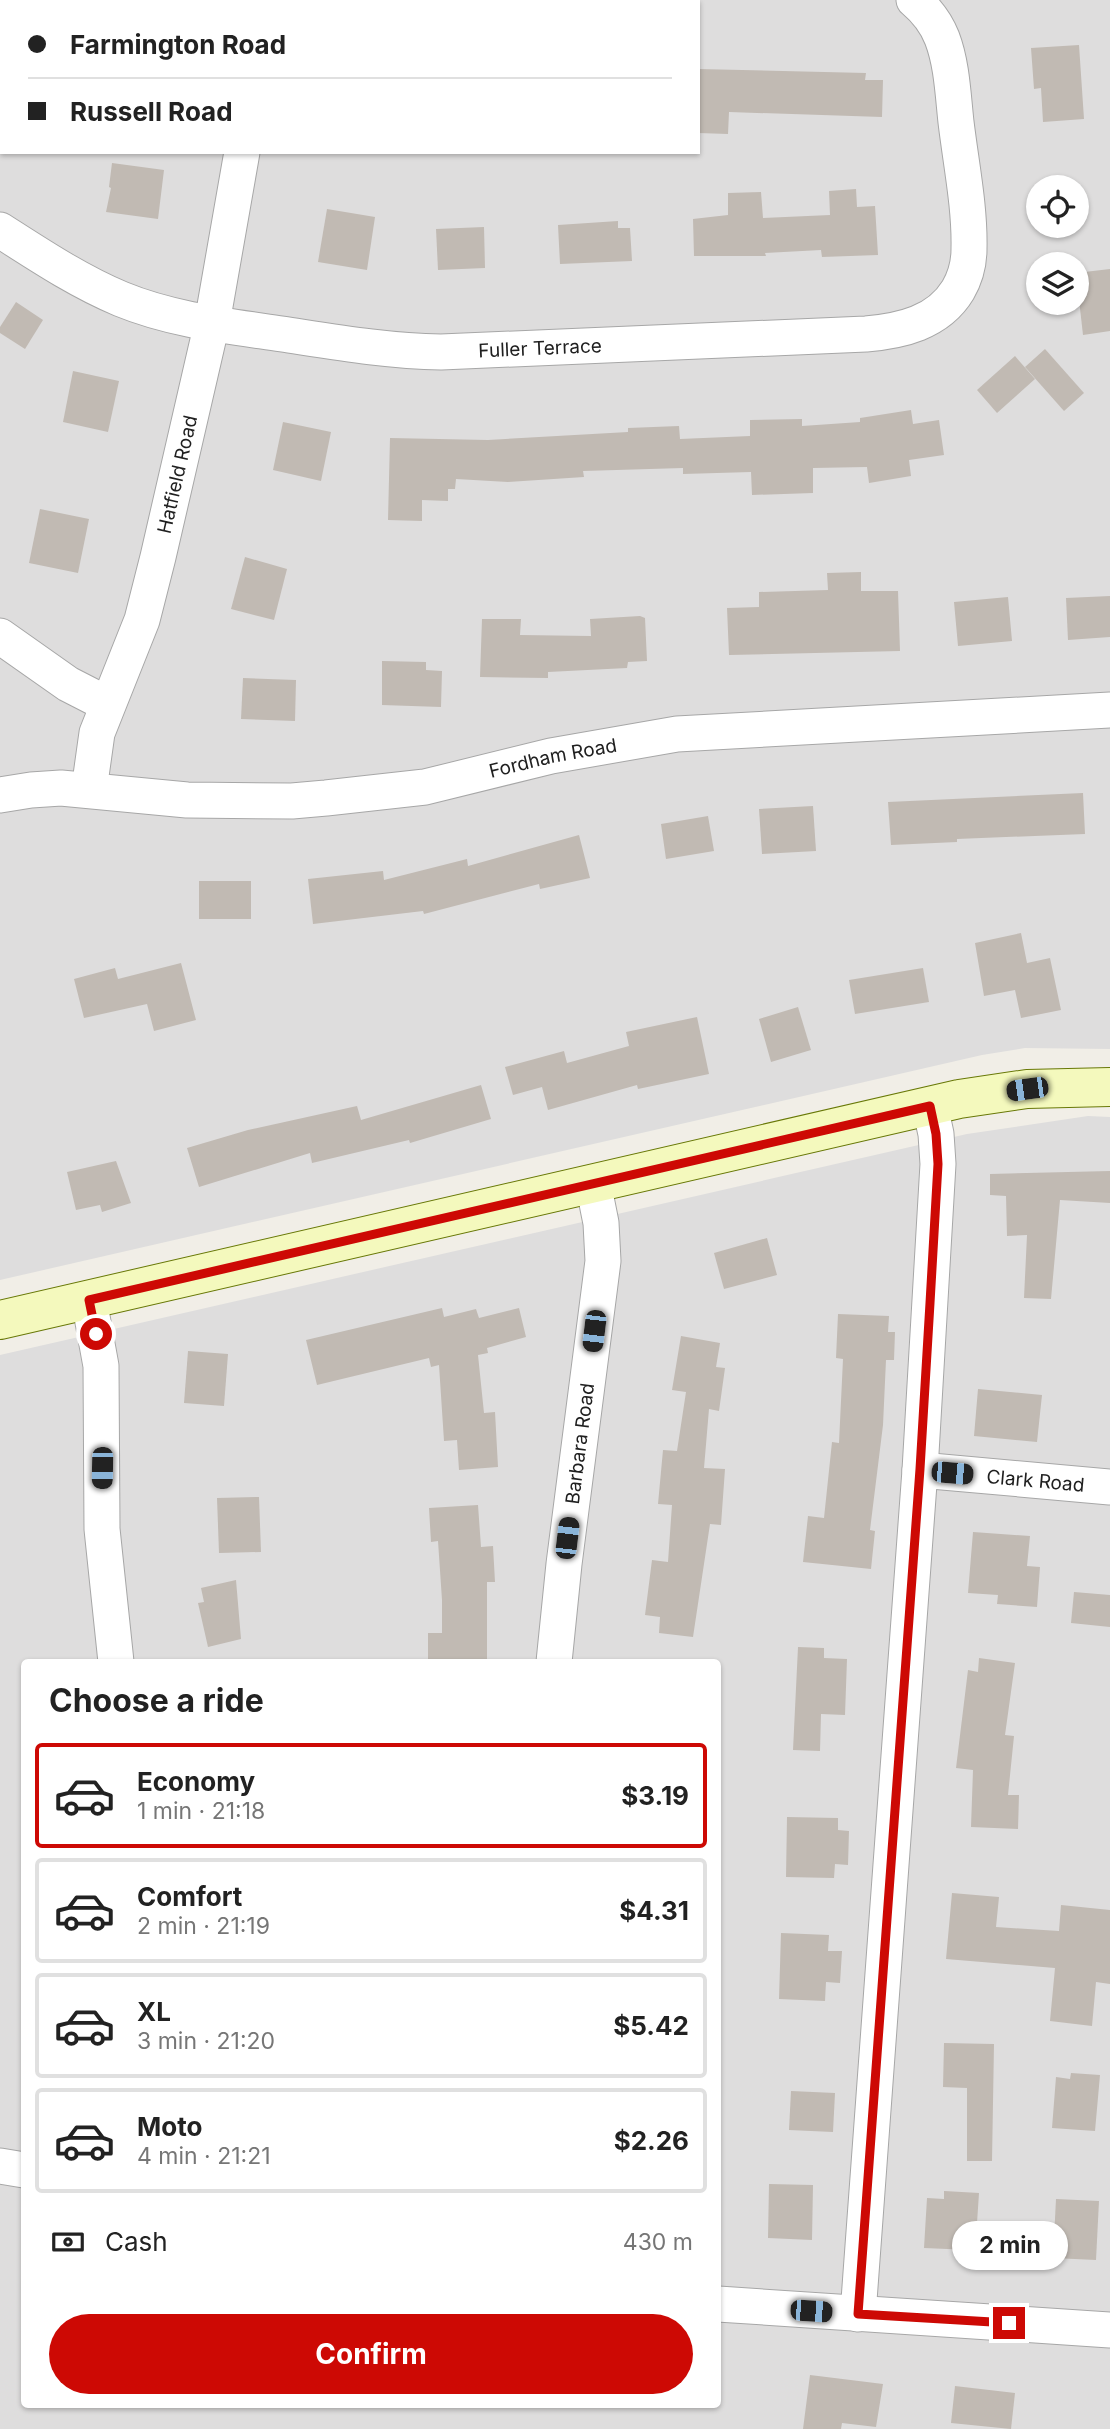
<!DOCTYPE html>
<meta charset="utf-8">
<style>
body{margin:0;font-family:Inter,sans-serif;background:#f2f2f2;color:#222;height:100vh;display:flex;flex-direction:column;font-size:26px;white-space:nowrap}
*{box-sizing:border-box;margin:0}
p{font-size:23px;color:#767676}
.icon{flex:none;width:38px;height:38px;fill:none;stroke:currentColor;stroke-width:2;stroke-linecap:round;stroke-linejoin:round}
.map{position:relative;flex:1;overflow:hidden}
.panel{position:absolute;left:21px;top:1659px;width:700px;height:749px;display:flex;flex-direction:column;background:#fff;border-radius:7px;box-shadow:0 2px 5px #0004}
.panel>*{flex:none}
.guide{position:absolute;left:0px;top:0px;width:700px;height:154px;box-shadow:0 2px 5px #0004;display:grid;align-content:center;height:154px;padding:0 28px;background:#fff}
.fabs{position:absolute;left:1026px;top:175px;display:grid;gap:14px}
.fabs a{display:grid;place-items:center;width:63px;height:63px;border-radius:50%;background:#fff;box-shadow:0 2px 5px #0004;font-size:35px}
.end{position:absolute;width:32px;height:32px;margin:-16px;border:9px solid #cd0904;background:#fff;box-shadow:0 0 0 4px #fff}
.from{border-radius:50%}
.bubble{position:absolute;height:49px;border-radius:24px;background:#fff;box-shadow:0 2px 5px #0004;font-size:23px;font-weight:700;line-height:49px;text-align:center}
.car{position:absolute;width:21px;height:42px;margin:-21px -10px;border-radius:9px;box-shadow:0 0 5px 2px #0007;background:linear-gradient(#222 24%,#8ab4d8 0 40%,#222 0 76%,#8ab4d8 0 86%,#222 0)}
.guide b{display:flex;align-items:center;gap:24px;height:66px;font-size:26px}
.guide b+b{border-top:2px solid #e0e0e0}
.guide i{width:18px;height:18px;background:#222}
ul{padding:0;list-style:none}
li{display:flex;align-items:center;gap:21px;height:105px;margin:0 14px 10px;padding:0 14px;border:4px solid #e0e0e0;border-radius:7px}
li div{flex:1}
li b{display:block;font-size:26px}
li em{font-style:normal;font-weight:700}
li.current{border-color:#cd0904}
li>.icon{width:63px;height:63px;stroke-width:1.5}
h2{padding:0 28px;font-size:32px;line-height:84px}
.pay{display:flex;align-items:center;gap:18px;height:77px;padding:0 28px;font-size:26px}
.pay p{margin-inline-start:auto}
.cta{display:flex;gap:14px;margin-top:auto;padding:14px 28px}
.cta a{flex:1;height:80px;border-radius:42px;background:#cd0904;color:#fff;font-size:28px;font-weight:700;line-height:80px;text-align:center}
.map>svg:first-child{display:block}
</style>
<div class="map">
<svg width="1110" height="2429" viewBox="0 0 1110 2429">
<rect width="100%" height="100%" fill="#f1eee7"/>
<!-- residential -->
<g fill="#dedddd" fill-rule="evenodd">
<path d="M0 0H1110V1049L1025 1048 982 1055 0 1280ZM2 2H698V152H2ZM1038 187H1076V226H1038ZM1038 264H1076V303H1038Z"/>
<path d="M1088 1116 1110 1117V2429H0V1355L967 1134ZM24 1662H718V2404H24Z"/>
</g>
<!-- building -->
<g fill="#c1bab3">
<polygon points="1079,45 1084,119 1043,122 1041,88 1034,89 1031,48"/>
<polygon points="698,69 866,73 865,80 883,80 882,117 729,112 728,134 698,133"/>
<polygon points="112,163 164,170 158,219 106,212 111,188 109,187"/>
<polygon points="856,189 857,207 875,206 878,255 822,257 821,250 765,253 766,256 694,256 693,219 728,215 728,193 761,192 763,218 830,215 829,191"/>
<polygon points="327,209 375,217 367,270 318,262"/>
<polygon points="618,221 618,228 630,228 632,261 560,264 558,225"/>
<polygon points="484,227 485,268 438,270 436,229"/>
<polygon points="1110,269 1110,331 1083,335 1076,273"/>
<polygon points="16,302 43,320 25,349 0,333 0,327"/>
<polygon points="1045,349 1084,393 1064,411 1025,367"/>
<polygon points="1015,356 1035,379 997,413 977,390"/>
<polygon points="73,371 119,381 108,432 63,422"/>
<polygon points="911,410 913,424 939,420 944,455 909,460 911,476 869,483 867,467 813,468 813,493 752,495 751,472 683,474 683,468 583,471 584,477 508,482 456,479 455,489 448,489 448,501 422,500 422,521 388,520 390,438 488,440 628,432 628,428 679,426 680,439 750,436 750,420 802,419 802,426 860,422 860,418"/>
<polygon points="283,422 331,432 321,481 273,470"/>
<polygon points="40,509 89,519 78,573 29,563"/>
<polygon points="245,557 287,569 274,620 231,609"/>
<polygon points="861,572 861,591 898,591 900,651 729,655 727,608 759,607 759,592 828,590 827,573"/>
<polygon points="1110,596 1110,637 1068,640 1066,598"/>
<polygon points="1008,597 1012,641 958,646 954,602"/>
<polygon points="640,616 645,618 647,661 628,662 627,668 548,672 548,678 480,677 482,619 521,619 520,635 591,636 590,619"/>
<polygon points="382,661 426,662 426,670 442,671 441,707 382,705"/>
<polygon points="243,678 296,680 295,721 241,719"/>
<polygon points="1083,793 1085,834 957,839 957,842 891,845 888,802"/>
<polygon points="813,806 816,851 762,854 759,809"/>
<polygon points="708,816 714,851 666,859 661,824"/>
<polygon points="579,835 590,878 540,889 539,884 424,914 423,911 313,924 308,879 383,871 384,880 467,859 468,866"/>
<rect x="199" y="881" width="52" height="38"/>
<polygon points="1021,933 1027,963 1050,958 1061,1010 1021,1018 1015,990 984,996 975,943"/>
<polygon points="181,963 196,1020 154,1031 147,1004 84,1018 74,979 115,968 118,979"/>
<polygon points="923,968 929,1002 855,1014 849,980"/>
<polygon points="798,1007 811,1050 771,1062 759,1019"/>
<polygon points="697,1017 709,1074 638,1089 637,1085 548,1110 542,1087 513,1095 505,1067 564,1051 567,1063 629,1046 626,1032"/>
<polygon points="481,1085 491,1119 410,1143 409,1140 312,1163 310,1153 199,1187 187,1148 248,1130 357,1106 361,1120"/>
<polygon points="116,1161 131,1203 102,1212 100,1205 76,1210 67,1172"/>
<polygon points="1110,1171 1110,1203 1060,1200 1051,1299 1024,1298 1027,1235 1007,1236 1006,1196 990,1195 990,1174"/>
<polygon points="767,1238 777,1275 724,1289 714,1253"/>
<polygon points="442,1308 444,1317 476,1309 479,1318 519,1308 526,1337 487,1348 488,1353 478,1355 484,1413 495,1412 498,1467 459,1470 457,1440 444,1441 439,1365 431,1367 429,1358 317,1385 306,1340"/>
<polygon points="838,1314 889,1316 888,1332 895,1332 894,1360 886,1360 883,1425 870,1530 875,1531 871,1569 803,1562 808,1516 824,1518 832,1442 839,1443 843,1359 836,1358"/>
<polygon points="681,1336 720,1343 716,1367 725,1368 719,1411 709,1409 704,1468 725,1469 721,1525 710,1524 693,1637 659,1633 660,1617 645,1615 652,1560 668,1562 672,1505 658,1504 663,1450 677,1451 686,1392 672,1390"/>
<polygon points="188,1351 228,1354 224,1406 184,1403"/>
<polygon points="978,1389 1042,1395 1037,1442 974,1436"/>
<polygon points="259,1497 261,1552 219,1553 217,1498"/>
<polygon points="478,1505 481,1547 493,1546 495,1582 487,1582 487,1662 428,1662 428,1633 442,1633 442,1600 438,1541 431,1542 429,1508"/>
<polygon points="973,1532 1030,1536 1027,1566 1040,1567 1037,1607 997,1604 998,1595 968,1593"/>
<polygon points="236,1580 241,1639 208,1647 198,1603 204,1602 201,1588"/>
<polygon points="1074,1592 1110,1595 1110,1627 1071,1623"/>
<polygon points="798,1647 824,1648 824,1658 847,1659 845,1715 821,1714 820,1751 793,1750"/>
<polygon points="979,1658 1015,1663 1005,1735 1014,1736 1008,1795 1019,1795 1018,1829 971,1827 973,1770 956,1768 968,1670 978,1672"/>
<polygon points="787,1817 838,1818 838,1830 849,1831 848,1865 835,1864 834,1878 786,1877"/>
<polygon points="952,1893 999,1897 996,1927 1059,1931 1061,1905 1110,1910 1110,1984 1096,1982 1092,2026 1050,2021 1055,1968 946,1959"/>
<polygon points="781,1933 829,1935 828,1951 842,1951 840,1983 826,1982 825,2001 779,1999"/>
<polygon points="944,2043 994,2044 992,2161 967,2161 967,2088 943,2087"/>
<polygon points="1071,2073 1100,2075 1095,2131 1052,2128 1056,2077 1070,2079"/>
<polygon points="791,2091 835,2093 833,2132 789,2130"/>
<polygon points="769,2184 813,2185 812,2240 768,2238"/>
<polygon points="944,2191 979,2193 977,2223 971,2223 970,2250 924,2248 927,2198 944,2199"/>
<polygon points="1056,2199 1099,2201 1096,2260 1053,2258"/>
<polygon points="810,2375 883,2384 876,2427 842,2423 841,2429 803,2429"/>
<polygon points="955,2386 1015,2393 1011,2429 951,2423"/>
</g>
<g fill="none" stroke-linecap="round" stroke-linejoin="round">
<!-- lane casing -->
<g stroke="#a7a7a7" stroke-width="19">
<g id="lane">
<polyline points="24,2 25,0"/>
<polyline points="0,53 2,50"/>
</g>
</g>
<!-- street casing -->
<g stroke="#a7a7a7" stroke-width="37">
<g id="street">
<polyline points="277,2 278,0"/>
<path id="s1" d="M0 230C39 255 78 281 121 299 172 320 228 326 282 334 335 342 387 351 441 352L866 334C901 331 938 323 958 290 965 278 969 263 969 249 970 207 961 164 956 122 953 95 952 64 942 38 936 23 927 11 914 0"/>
<polyline points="0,636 68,684 107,704"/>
<path id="s2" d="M89 790 97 733 142 620 158 557 212 323 242 152"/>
<path id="s3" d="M0 795 31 790 61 788 187 800 292 801 326 798 425 787 551 756 677 734 1110 710"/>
<polyline points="89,1300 101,1366 102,1529 116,1662"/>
<path id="s4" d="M920 1470 1110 1487"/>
<path id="s5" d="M554 1662 564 1564 603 1261 601 1223 593 1183"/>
<polyline points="0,2166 24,2170"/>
<polyline points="718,2304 1110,2330"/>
<polyline points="858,2314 920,1470 938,1164 936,1134 930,1106"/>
</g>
</g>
<!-- secondary casing -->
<g stroke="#687807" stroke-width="40">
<polyline id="secondary" points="0,1320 959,1099 1027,1089 1110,1087"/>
</g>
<!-- lane -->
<use href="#lane" stroke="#fff" stroke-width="18"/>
<!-- street -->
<use href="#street" stroke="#fff" stroke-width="35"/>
<!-- secondary -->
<use href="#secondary" stroke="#f4f9bd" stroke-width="38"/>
</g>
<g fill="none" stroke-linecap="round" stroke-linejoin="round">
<!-- route -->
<polyline stroke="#cd0904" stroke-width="9" points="96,1334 89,1300 930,1106 936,1134 938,1164 930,1303 920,1469 858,2314 1009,2323"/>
</g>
<g text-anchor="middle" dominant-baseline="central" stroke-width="5" stroke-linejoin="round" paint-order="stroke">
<!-- street labels -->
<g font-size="19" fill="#202020" stroke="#fff">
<text stroke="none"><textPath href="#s1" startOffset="564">Fuller Terrace</textPath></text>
<text stroke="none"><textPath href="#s2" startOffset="329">Hatfield Road</textPath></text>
<text stroke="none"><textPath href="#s3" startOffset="558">Fordham Road</textPath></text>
<text stroke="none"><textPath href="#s5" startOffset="220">Barbara Road</textPath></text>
<text stroke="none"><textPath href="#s4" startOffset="116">Clark Road</textPath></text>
</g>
</g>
</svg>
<div class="fabs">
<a><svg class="icon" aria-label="locate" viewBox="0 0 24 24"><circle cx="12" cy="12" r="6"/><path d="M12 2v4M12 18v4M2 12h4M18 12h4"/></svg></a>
<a><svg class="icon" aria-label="layers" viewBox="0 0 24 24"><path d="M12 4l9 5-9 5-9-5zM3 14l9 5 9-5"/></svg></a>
</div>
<i class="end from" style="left:96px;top:1334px"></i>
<i class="end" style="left:1009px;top:2323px"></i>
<div class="bubble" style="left:952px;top:2221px;width:116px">2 min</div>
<i class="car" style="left:1027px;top:1089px;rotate:262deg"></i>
<i class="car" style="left:594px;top:1331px;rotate:187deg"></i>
<i class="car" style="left:102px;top:1468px;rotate:181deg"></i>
<i class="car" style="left:952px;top:1473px;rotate:95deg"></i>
<i class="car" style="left:567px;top:1538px;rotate:7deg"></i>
<i class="car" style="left:811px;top:2311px;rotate:94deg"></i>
<div class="guide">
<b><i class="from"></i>Farmington Road</b>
<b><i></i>Russell Road</b>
</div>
<section class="panel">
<h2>Choose a ride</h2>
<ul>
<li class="current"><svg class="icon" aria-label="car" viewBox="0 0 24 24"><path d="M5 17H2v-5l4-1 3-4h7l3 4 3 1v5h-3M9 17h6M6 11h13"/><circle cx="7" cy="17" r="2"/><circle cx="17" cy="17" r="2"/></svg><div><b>Economy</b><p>1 min · 21:18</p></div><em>$3.19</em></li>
<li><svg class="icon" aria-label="car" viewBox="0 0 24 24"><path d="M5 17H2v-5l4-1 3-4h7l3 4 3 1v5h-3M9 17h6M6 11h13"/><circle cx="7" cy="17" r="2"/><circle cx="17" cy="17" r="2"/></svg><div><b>Comfort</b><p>2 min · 21:19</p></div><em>$4.31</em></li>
<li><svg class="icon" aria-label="car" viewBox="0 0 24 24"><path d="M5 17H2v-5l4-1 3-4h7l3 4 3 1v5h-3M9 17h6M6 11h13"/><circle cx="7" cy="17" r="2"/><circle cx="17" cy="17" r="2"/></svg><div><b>XL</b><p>3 min · 21:20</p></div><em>$5.42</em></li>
<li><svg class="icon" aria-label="car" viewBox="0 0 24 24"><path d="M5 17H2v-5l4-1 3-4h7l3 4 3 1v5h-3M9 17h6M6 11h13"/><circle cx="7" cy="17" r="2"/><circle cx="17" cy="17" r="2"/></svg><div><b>Moto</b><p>4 min · 21:21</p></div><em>$2.26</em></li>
</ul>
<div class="pay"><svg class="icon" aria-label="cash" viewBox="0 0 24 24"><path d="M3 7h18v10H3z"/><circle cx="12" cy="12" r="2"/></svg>Cash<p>430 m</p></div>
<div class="cta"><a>Confirm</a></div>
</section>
</div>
